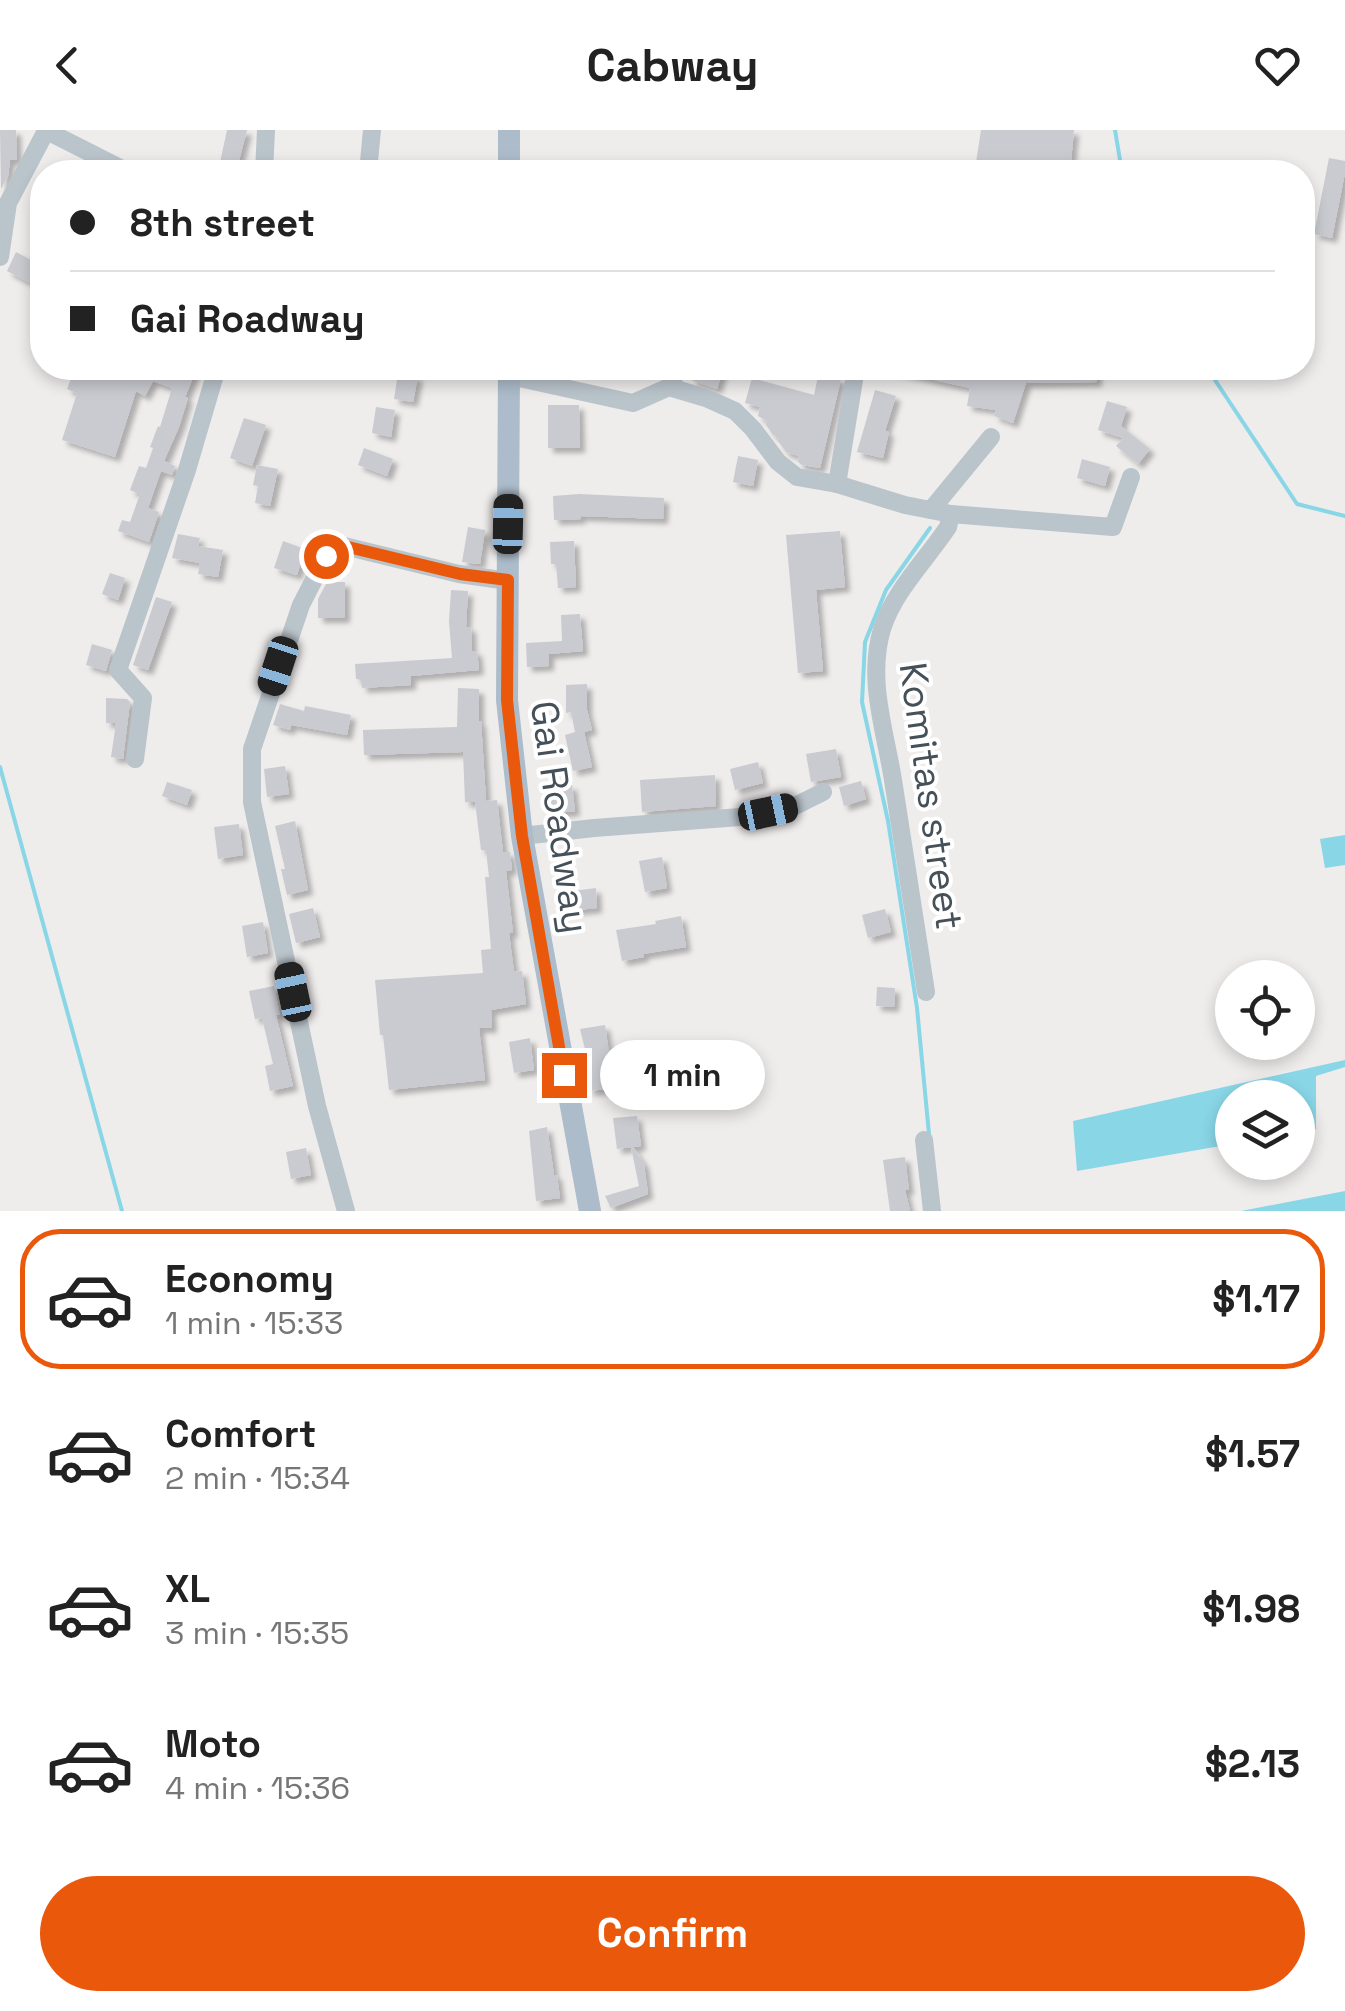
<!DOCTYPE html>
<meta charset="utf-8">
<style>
body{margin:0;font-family:"Space Grotesk",sans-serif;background:#f2f2f2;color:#222;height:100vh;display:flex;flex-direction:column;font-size:38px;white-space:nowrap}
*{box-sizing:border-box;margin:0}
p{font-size:32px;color:#767676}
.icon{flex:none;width:55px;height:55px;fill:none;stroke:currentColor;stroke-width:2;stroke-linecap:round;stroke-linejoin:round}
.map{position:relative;height:1081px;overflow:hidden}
.drawer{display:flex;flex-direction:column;background:#fff;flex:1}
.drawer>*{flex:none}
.guide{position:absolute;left:30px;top:30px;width:1285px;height:220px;border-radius:40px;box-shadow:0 5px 15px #0003;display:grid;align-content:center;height:220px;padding:0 40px;background:#fff}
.fabs{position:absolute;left:1215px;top:830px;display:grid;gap:20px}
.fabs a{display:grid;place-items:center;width:100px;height:100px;border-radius:50%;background:#fff;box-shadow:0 5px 15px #0003;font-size:50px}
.end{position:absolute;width:45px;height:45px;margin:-22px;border:12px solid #ea580c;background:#fff;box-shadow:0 0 0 5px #fff}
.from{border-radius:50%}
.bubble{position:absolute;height:70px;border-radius:35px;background:#fff;box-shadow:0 5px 15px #0003;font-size:32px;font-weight:800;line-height:70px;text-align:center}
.car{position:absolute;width:30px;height:60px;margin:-30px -15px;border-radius:12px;box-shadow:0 0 8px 2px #0007;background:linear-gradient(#222 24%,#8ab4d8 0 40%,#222 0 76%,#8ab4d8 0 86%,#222 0)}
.guide b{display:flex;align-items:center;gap:35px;height:95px;font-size:38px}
.guide b+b{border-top:2px solid #e0e0e0}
.guide i{width:25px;height:25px;background:#222}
ul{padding:18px 0 0;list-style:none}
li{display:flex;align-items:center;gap:30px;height:140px;margin:0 20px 15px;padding:0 20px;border:5px solid transparent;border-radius:40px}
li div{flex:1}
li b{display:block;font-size:38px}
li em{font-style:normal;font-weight:800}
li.selected{border-color:#ea580c}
li>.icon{width:90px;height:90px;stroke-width:1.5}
.action{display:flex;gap:20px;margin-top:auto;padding:20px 40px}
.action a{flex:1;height:115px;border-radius:60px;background:#ea580c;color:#fff;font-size:40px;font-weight:800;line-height:115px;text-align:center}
header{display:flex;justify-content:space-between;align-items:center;height:130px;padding:0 40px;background:#fff;font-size:45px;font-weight:800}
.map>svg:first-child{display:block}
</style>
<header><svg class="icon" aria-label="back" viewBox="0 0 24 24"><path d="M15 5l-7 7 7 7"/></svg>Cabway<svg class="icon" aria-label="heart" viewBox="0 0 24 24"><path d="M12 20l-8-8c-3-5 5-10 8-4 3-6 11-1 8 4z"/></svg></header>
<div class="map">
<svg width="1345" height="1081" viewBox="0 0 1345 1081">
<defs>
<filter id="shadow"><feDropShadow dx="5" dy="5" stdDeviation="2.5" flood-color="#0004"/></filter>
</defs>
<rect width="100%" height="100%" fill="#efecec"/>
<!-- water -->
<g fill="#89d6e7">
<polygon points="1345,705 1345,735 1325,738 1320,709"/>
<polygon points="1345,930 1345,937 1316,946 1316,999 1298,1003 1298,968 1232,968 1232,1014 1077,1041 1073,991"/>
<polygon points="1345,1061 1345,1081 1241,1081"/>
</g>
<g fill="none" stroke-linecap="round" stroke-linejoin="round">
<!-- stream -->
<g stroke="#89d6e7" stroke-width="4">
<polyline points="1115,0 1122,42"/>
<polyline points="1207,238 1297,374 1345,386"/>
<polyline points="0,637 122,1081"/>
<polyline points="929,1004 917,878 888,691 862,572 865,512 886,460 930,398"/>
</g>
</g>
<!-- building -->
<g fill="#c9cbd1" filter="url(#shadow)">
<polygon points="0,0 16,0 17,30 10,30 8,46 1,59"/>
<polygon points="227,0 247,0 236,42 218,42"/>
<polygon points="981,0 1074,0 1070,42 1041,42 976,32"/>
<polygon points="1329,28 1345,31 1345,43 1332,108 1314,104"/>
<polygon points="470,31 471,42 422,42 422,35"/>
<polygon points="16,122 42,136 42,159 7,141"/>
<polygon points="75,238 197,238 185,267 188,268 179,297 164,331 175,336 172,345 161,341 148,378 159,382 149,412 118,401 122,390 130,392 140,364 130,360 139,336 146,338 153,318 150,317 158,296 160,297 172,258 153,251 145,266 136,261 115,327 62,310 77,263 67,259"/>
<polygon points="694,238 723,240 717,259 691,250"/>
<polygon points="899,238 1097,238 1097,252 1026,253 1013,293 994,286 996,280 967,276 970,258 898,242"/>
<polygon points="819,242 841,249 820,338 802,335 798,332 799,326 786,322 778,311 779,307 774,306 766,295 767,291 758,286 760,277 745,273 752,248 814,265"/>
<polygon points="398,243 418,246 413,272 394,269"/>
<polygon points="875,260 896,266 885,301 889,302 883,328 857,322"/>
<polygon points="1107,271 1127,277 1121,296 1150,319 1138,334 1116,316 1123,308 1098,300"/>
<polygon points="548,275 579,275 580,318 548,318"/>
<polygon points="376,277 395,280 391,307 372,303"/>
<polygon points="244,288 266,295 252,336 230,328"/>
<polygon points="364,318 393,329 387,346 358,335"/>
<polygon points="738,326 758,330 753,356 733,352"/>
<polygon points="1082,329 1110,337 1105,356 1077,348"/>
<polygon points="257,335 278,339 270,376 255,373 258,356 253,355"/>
<polygon points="579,364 664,368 663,389 580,386 581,389 554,390 553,366"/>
<polygon points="468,397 485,400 480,434 462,432"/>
<polygon points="840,401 845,457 816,460 823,541 798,543 786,405"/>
<polygon points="178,404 200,408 198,416 223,420 218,447 198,444 200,433 172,428"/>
<polygon points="283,411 305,419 297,445 274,438"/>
<polygon points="574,411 576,457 558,458 556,434 551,434 550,412"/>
<polygon points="110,443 125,448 118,470 102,464"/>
<polygon points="327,452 345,452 345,488 318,488 318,469"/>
<polygon points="451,460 468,461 466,497 471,497 472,521 477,521 479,540 411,546 411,555 362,558 362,550 356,549 355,534 452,528 449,491"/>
<polygon points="156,467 172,472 148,540 133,535"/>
<polygon points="580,484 583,521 549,524 549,536 527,537 526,513 562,511 561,485"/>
<polygon points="92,514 112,520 106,541 86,535"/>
<polygon points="587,554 587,580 592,600 584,602 592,637 573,641 565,605 575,602 571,582 566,583 566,555"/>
<polygon points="458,558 479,559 479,591 481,591 486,671 497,670 503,722 510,722 512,740 506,741 513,803 509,803 514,842 522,841 526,874 491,880 492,898 479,898 485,950 389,960 383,905 380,905 375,850 483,843 481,820 491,819 485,747 489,747 486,720 481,720 475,672 465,672 463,622 364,625 363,600 457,597"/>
<polygon points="106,568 127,569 130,572 123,629 111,627 116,593 106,593"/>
<polygon points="280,574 304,581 305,576 351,585 347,605 291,595 290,600 273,595"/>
<polygon points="836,619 841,647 811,652 806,624"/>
<polygon points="758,632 763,653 735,660 730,639"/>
<polygon points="285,636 289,664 267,667 264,639"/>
<polygon points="715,645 716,676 642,682 640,650"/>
<polygon points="861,651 866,669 844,676 839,657"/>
<polygon points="167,652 192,660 187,675 162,666"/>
<polygon points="572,655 575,681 548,684 545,657"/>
<polygon points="295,691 308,760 287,765 281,739 285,739 275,696"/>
<polygon points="239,694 243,725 218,729 214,697"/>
<polygon points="662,727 667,758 645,762 639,731"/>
<polygon points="596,758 597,778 568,781 565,762"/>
<polygon points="313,778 320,807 296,813 289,784"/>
<polygon points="885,779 891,802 868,808 862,785"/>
<polygon points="681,786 686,817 643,824 644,827 622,831 616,800 656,794 655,791"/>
<polygon points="263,792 268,823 247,827 242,796"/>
<polygon points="274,856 280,885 276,885 293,956 270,961 265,936 273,934 262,888 255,889 249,861"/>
<polygon points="877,857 895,858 894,877 876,876"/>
<polygon points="605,895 614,958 589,961 586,923 580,899"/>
<polygon points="530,908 534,940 514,943 509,912"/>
<polygon points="637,986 641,1016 633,1017 644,1034 648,1064 611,1078 605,1066 639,1056 631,1017 617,1019 613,988"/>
<polygon points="547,997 554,1045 557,1045 560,1068 536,1071 529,1001"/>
<polygon points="306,1018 311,1045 291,1049 286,1022"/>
<polygon points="905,1027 909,1060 905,1060 910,1081 890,1081 883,1030"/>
</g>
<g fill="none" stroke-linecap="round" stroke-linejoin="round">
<!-- minor -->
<g stroke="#bac4cb" stroke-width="18">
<polyline points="45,0 128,42"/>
<polyline points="264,42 266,0"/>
<polyline points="368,42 372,0"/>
<polyline points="0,127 8,73 46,1"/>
<polyline points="510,246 633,273 669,257 706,268 735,281 753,299 778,332 797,347 837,354 905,375 951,384 1113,397 1131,347"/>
<polyline points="669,257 679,238"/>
<polyline points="837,354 856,238"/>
<polyline points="931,380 991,307"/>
<polyline points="135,629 143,568 118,540 187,340 217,238"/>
<polyline points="522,706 594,698 740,687 795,676 823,662"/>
<path d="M926 862C915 792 904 721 893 650 885 600 867 550 882 499 894 461 926 430 948 397L951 384"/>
<polyline points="924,1010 932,1081"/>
<polyline points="346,1081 317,976 252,672 252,619 301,475 326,426 335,418 344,416 459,444 508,451"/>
</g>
<!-- major -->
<g stroke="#acbcca" stroke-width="22">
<polyline points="509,0 509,42"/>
<polyline points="509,238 507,570 522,706 590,1081"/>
</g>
</g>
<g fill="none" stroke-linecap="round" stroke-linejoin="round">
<!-- route -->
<polyline stroke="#ea580c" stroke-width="12" points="326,426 335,418 344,416 460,444 508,450 507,570 522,706 564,945"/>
</g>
<g text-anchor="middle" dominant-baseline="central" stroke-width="8" stroke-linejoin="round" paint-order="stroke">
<!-- street labels -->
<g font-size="38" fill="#455058" stroke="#fff">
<text transform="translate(931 666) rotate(82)">Komitas street</text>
<text transform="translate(560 687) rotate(82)">Gai Roadway</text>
</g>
</g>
</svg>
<div class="fabs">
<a><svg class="icon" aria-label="locate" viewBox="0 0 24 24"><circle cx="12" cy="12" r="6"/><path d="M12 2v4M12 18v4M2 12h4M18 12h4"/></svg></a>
<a><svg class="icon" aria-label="layers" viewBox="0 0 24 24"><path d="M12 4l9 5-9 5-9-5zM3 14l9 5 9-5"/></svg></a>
</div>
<i class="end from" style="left:326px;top:426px"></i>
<i class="end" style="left:564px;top:945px"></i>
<div class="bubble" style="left:600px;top:910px;width:165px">1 min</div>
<i class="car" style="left:508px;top:394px;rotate:1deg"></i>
<i class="car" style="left:278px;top:536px;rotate:198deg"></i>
<i class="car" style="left:768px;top:682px;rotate:78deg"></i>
<i class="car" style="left:293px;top:862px;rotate:348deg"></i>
<div class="guide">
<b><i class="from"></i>8th street</b>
<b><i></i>Gai Roadway</b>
</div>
</div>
<section class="drawer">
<ul>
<li class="selected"><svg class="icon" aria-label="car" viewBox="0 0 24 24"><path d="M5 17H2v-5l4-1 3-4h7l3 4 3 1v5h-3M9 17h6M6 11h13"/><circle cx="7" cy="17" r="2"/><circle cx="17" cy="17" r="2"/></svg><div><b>Economy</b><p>1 min · 15:33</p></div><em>$1.17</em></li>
<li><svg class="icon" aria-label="car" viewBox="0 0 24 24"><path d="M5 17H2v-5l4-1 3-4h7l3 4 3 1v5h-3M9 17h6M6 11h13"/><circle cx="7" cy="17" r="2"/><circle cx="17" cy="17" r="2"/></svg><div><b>Comfort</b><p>2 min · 15:34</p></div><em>$1.57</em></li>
<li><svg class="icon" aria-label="car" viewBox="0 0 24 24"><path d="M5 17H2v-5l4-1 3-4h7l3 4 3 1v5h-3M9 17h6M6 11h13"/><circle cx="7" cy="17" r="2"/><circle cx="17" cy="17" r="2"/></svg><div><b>XL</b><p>3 min · 15:35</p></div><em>$1.98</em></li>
<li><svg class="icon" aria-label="car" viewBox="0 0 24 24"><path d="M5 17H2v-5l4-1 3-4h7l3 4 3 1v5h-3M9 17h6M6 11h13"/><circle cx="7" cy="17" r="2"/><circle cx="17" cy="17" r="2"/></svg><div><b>Moto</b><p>4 min · 15:36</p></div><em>$2.13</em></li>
</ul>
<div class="action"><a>Confirm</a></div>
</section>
